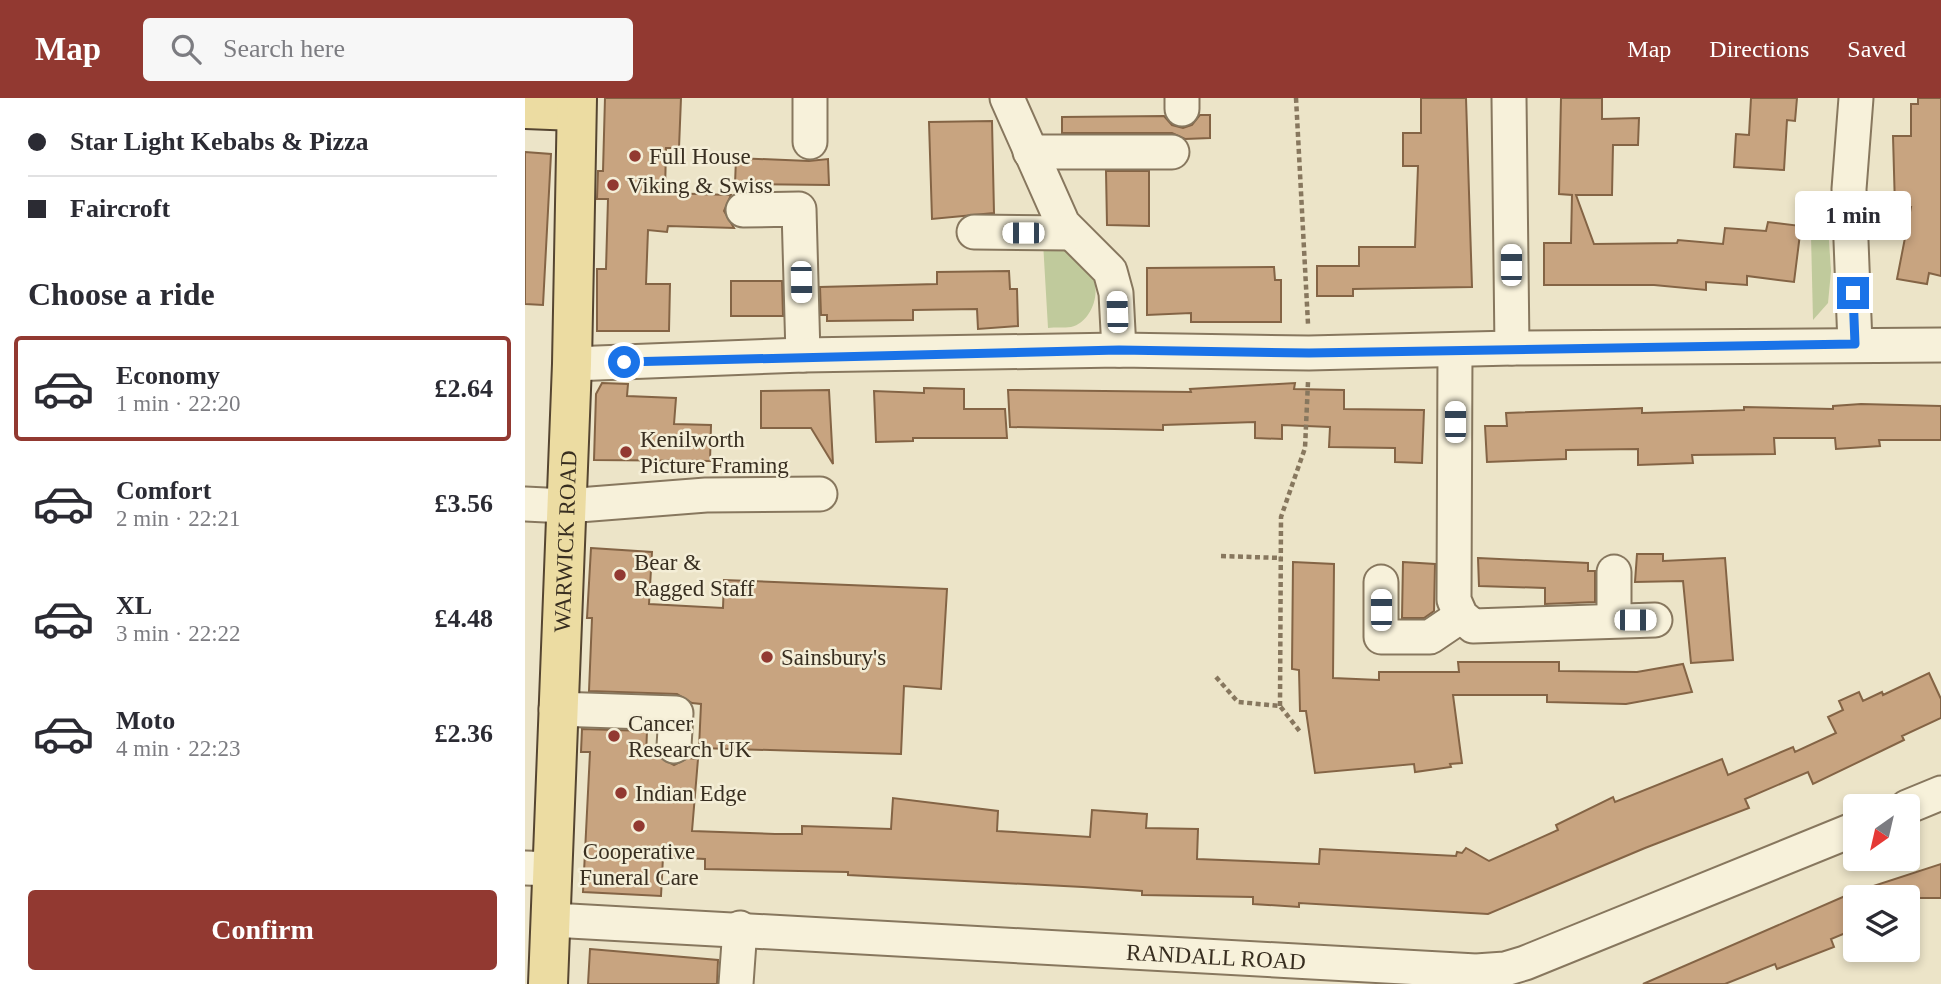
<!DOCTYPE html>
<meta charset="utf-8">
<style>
body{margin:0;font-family:"Times New Roman",serif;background:#f7f7f7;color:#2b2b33;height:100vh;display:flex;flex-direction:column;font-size:26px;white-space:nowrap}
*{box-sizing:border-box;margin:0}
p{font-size:23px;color:#7c7c81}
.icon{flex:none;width:38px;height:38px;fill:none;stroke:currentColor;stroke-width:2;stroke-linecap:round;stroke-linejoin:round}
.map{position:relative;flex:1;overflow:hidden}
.details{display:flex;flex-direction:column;background:#fff;width:525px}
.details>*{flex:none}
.top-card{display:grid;align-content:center;height:154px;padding:0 28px;background:#fff}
.needle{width:46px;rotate:214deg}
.controls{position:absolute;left:1318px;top:696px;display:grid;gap:14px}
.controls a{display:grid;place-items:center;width:77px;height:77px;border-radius:7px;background:#fff;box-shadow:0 4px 10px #0003;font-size:35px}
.end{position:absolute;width:32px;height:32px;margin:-16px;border:9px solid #1a73e8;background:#fff;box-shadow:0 0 0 4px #fff}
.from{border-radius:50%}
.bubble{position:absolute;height:49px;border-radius:7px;background:#fff;box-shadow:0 4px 10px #0003;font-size:23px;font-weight:700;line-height:49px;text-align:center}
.car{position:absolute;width:21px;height:42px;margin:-21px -10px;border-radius:9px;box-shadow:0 0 5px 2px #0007;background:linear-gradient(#fff 24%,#345 0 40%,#fff 0 76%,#345 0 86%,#fff 0)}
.top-card b{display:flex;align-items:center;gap:24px;height:66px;font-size:26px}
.top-card b+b{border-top:2px solid #e1e1e2}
.top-card i{width:18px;height:18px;background:#2b2b33}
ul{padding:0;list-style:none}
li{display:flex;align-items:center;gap:21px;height:105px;margin:0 14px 10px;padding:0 14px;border:4px solid transparent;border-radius:7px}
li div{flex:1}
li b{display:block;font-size:26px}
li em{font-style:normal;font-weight:700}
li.on{border-color:#923931}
li>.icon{width:63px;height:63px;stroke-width:1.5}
h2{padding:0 28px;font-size:32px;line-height:84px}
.action{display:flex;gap:14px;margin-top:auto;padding:14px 28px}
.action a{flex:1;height:80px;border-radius:7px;background:#923931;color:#fff;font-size:28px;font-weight:700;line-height:80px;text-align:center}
header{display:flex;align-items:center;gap:42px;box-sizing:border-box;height:98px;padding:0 35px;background:#923931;color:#fff}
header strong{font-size:33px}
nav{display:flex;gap:38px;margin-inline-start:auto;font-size:24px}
.search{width:490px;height:63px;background:#f7f7f7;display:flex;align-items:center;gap:18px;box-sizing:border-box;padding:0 24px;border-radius:7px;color:#7c7c81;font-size:26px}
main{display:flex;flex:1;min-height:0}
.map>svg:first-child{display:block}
</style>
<header>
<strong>Map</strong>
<div class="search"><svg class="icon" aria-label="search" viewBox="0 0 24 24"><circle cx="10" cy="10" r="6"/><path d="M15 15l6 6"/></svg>Search here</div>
<nav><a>Map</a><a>Directions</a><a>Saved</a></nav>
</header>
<main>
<section class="details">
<div class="top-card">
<b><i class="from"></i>Star Light Kebabs &amp; Pizza</b>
<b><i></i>Faircroft</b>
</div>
<h2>Choose a ride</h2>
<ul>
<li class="on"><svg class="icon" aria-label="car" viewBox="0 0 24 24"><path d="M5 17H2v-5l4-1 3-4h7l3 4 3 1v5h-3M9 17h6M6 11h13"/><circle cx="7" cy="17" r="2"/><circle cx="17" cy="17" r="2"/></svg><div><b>Economy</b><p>1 min · 22:20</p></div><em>£2.64</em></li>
<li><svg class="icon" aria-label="car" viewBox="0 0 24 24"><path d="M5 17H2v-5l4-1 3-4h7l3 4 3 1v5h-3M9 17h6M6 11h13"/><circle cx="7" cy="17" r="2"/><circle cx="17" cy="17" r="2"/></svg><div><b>Comfort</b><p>2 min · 22:21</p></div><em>£3.56</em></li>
<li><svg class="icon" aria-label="car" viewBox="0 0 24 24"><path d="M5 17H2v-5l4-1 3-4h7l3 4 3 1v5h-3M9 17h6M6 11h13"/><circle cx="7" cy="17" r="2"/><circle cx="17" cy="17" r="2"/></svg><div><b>XL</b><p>3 min · 22:22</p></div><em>£4.48</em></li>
<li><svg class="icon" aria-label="car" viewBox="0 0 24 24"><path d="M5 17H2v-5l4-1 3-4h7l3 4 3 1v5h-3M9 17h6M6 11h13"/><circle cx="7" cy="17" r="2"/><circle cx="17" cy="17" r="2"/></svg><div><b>Moto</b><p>4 min · 22:23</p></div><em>£2.36</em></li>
</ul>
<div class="action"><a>Confirm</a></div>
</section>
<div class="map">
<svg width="1416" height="886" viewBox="0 0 1416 886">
<rect width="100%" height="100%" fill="#ece4c8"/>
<!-- green -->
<g fill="#c0ca9c">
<polygon points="1285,95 1301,99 1306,173 1303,205 1288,222"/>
<path d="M518 144C536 150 554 159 565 174 578 192 567 224 546 229 539 230 530 229 523 230Z"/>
</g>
<!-- building -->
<g fill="#c8a480" stroke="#846445" stroke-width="2">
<polygon points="80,0 156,0 154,50 141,50 140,95 206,97 199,113 209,130 143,128 142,134 123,132 121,186 145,186 144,233 72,233 72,171 81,171 83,101 72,101 73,73 78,73"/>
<polygon points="896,0 941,0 947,189 828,191 828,198 792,198 792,168 834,168 834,149 890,149 893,68 878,68 878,35 896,35"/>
<polygon points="1036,0 1077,0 1077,21 1114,20 1113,47 1088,47 1087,97 1051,97 1069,146 1152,145 1153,142 1198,146 1200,130 1241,133 1243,124 1276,128 1269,184 1222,178 1222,187 1181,184 1181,192 1129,187 1019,187 1019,145 1046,145 1047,97 1034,96"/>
<polygon points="1226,0 1272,0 1270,23 1262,22 1259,72 1209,69 1211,36 1224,37"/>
<polygon points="1393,0 1416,0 1416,178 1404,175 1402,186 1372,181 1386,109 1370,109 1368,38 1386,38 1386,6 1393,6"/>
<polygon points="675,17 685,17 685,40 660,41 647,35 537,35 537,19 639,18 647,27 658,30 667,27"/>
<polygon points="467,23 469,115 407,121 404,24"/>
<polygon points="0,54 26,56 18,207 0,206"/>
<polygon points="211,60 284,63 303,61 304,87 210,86"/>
<polygon points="581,73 624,73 624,128 582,127"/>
<polygon points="749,169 750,182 756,182 756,224 666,224 666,215 622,217 622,170"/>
<polygon points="484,173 485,191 492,191 493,228 453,231 452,211 388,212 388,222 302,223 302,217 296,217 295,189 412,186 412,174"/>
<polygon points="206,183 257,183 258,218 206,218"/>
<polygon points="77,285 103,286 102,298 151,300 149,326 186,327 185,363 69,362 71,296"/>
<polygon points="770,285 769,291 819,292 819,311 899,312 897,365 870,364 870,350 804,349 805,329 757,327 757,341 730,340 730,324 638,327 638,332 485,329 483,292 666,294 665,291"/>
<polygon points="399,290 439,291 439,311 480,311 482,340 388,340 388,343 351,344 349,293 399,295"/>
<polygon points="304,292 308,366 286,330 236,330 236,293"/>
<polygon points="1336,306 1416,308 1416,342 1354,342 1355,348 1311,351 1310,340 1249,340 1250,356 1167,357 1168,365 1113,367 1113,351 1041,352 1041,361 962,364 960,328 982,328 981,315 1117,310 1117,315 1219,312 1219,309 1308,311 1308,308"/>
<polygon points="66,450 127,454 124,506 198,510 199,482 422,491 416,591 379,588 376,656 174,650 176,606 167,605 152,596 64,593 67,520 62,520"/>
<polygon points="1112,456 1138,456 1138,463 1200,460 1208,562 1166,565 1158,483 1110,484"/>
<polygon points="953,460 1063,465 1063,473 1070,473 1070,504 1020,506 1020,490 954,488"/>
<polygon points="768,464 809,466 808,580 854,582 854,574 934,574 933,564 1034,564 1034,573 1112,574 1158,566 1167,594 1101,606 1022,604 1022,597 928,597 937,665 925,666 926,669 890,674 889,666 790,675 781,613 775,613 774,572 767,571"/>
<polygon points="878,464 910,466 909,513 899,520 877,520"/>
<polygon points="1404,575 1416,601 1416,620 1377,638 1379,642 1288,686 1283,674 1220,701 1224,710 1120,750 963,816 774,805 774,809 728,806 728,799 617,797 617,793 558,789 323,777 323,774 180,771 180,761 138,759 136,798 58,794 65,654 56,654 57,631 122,633 121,658 133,658 149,667 163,660 173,661 167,733 250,736 277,736 277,728 366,731 368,700 473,713 472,733 565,739 567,712 622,716 621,730 673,731 672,761 794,766 795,751 931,758 932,754 937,755 941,750 964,763 1033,732 1031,727 1088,699 1090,704 1197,661 1203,677 1268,649 1270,654 1311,635 1303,619 1318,612 1314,603 1334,594 1338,603 1357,594 1358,597"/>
<polygon points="1416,766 1416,800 1330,800 1330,831 1306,841 1309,849 1252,871 1250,866 1200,886 1118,886 1327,795"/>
<polygon points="65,851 193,862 192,886 63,886"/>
</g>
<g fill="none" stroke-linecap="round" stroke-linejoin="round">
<!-- minor casing -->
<g stroke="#87775e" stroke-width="37">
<g id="minor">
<polyline points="482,0 538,126 585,173 591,195 594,252"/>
<polyline points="657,0 657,11"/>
<polyline points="984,0 987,250"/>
<polyline points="285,44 285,0"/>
<polyline points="505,54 647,54"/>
<polyline points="218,112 274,111 278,257"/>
<polyline points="449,134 546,135"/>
<polyline points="1330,246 1324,91 1331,0"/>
<polyline points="930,252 929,502 936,518 948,528 1130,522"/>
<polyline points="47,266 278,257 594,252 784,255 987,250 1416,247"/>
<polyline points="0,406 41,408 181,397 295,396"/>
<polyline points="1089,474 1089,522"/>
<polyline points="856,484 856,539 905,539 936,518"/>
<polyline points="31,611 151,615 149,648"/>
<polyline points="1382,709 1416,695"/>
<polyline points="0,770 29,771"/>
<path id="s1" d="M27 822 951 873 980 871 1000 865 1330 731"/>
<polyline points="211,886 215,830"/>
</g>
</g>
<!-- major casing -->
<g stroke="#554531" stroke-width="42">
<g id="major">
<polyline points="0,11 51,13"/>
<path id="s2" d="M23 886 47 266 52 0"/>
</g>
</g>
<!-- path -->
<g stroke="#87775e" stroke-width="4.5" stroke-dasharray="5 3.5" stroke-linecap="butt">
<polyline points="771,0 783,226"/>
<polyline points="696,458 756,460"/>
<polyline points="691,579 713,604 755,608 776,635"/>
<polyline points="755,608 756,419 780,350 783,284"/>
</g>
<!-- minor -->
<use href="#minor" stroke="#f7f1da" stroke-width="33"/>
<!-- major -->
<use href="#major" stroke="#ecdca2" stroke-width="38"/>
</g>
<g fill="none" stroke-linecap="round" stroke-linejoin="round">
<!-- route -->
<polyline stroke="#1a73e8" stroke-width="9" points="99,264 594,252 784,255 1330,246 1328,195"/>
</g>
<!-- markers -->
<g fill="#923931" stroke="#f4eed7" stroke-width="2.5">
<circle cx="110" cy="58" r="7"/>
<circle cx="88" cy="87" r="7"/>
<circle cx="101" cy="354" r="7"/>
<circle cx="95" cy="477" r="7"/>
<circle cx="242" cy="559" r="7"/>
<circle cx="89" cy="638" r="7"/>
<circle cx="96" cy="695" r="7"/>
<circle cx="114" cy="728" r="7"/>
</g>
<g text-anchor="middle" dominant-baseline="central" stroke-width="5" stroke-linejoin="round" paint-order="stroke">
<!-- poi labels -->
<g font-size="23" fill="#382e20" stroke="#f4eed7" text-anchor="start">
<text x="124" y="58">Full House</text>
<text x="102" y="87">Viking &amp; Swiss</text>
<text x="115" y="341">Kenilworth<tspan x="115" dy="26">Picture Framing</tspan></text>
<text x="109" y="464">Bear &amp;<tspan x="109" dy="26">Ragged Staff</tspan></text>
<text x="256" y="559">Sainsbury's</text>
<text x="103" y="625">Cancer<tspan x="103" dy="26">Research UK</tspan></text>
<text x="110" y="695">Indian Edge</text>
<text x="114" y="753" text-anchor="middle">Cooperative<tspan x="114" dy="26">Funeral Care</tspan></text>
</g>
<!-- street labels -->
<g font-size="23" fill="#382e20" stroke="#f4eed7">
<text stroke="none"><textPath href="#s2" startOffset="443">WARWICK ROAD</textPath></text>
<text stroke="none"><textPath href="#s1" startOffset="665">RANDALL ROAD</textPath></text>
</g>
</g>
</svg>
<div class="controls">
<a><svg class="needle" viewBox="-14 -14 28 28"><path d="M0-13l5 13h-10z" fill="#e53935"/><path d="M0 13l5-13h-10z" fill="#7c7c81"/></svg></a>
<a><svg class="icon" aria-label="layers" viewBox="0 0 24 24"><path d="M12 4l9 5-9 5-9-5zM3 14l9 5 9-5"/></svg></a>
</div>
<i class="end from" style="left:99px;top:264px"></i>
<i class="end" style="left:1328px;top:195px"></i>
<div class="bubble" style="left:1270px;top:93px;width:116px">1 min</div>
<i class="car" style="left:498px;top:135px;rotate:270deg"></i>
<i class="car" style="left:986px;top:167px;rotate:0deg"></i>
<i class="car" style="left:276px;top:184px;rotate:179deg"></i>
<i class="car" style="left:592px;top:214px;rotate:358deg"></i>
<i class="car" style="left:930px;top:324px;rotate:0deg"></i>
<i class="car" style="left:856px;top:512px;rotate:0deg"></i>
<i class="car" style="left:1110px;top:522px;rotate:90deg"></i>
</div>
</main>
